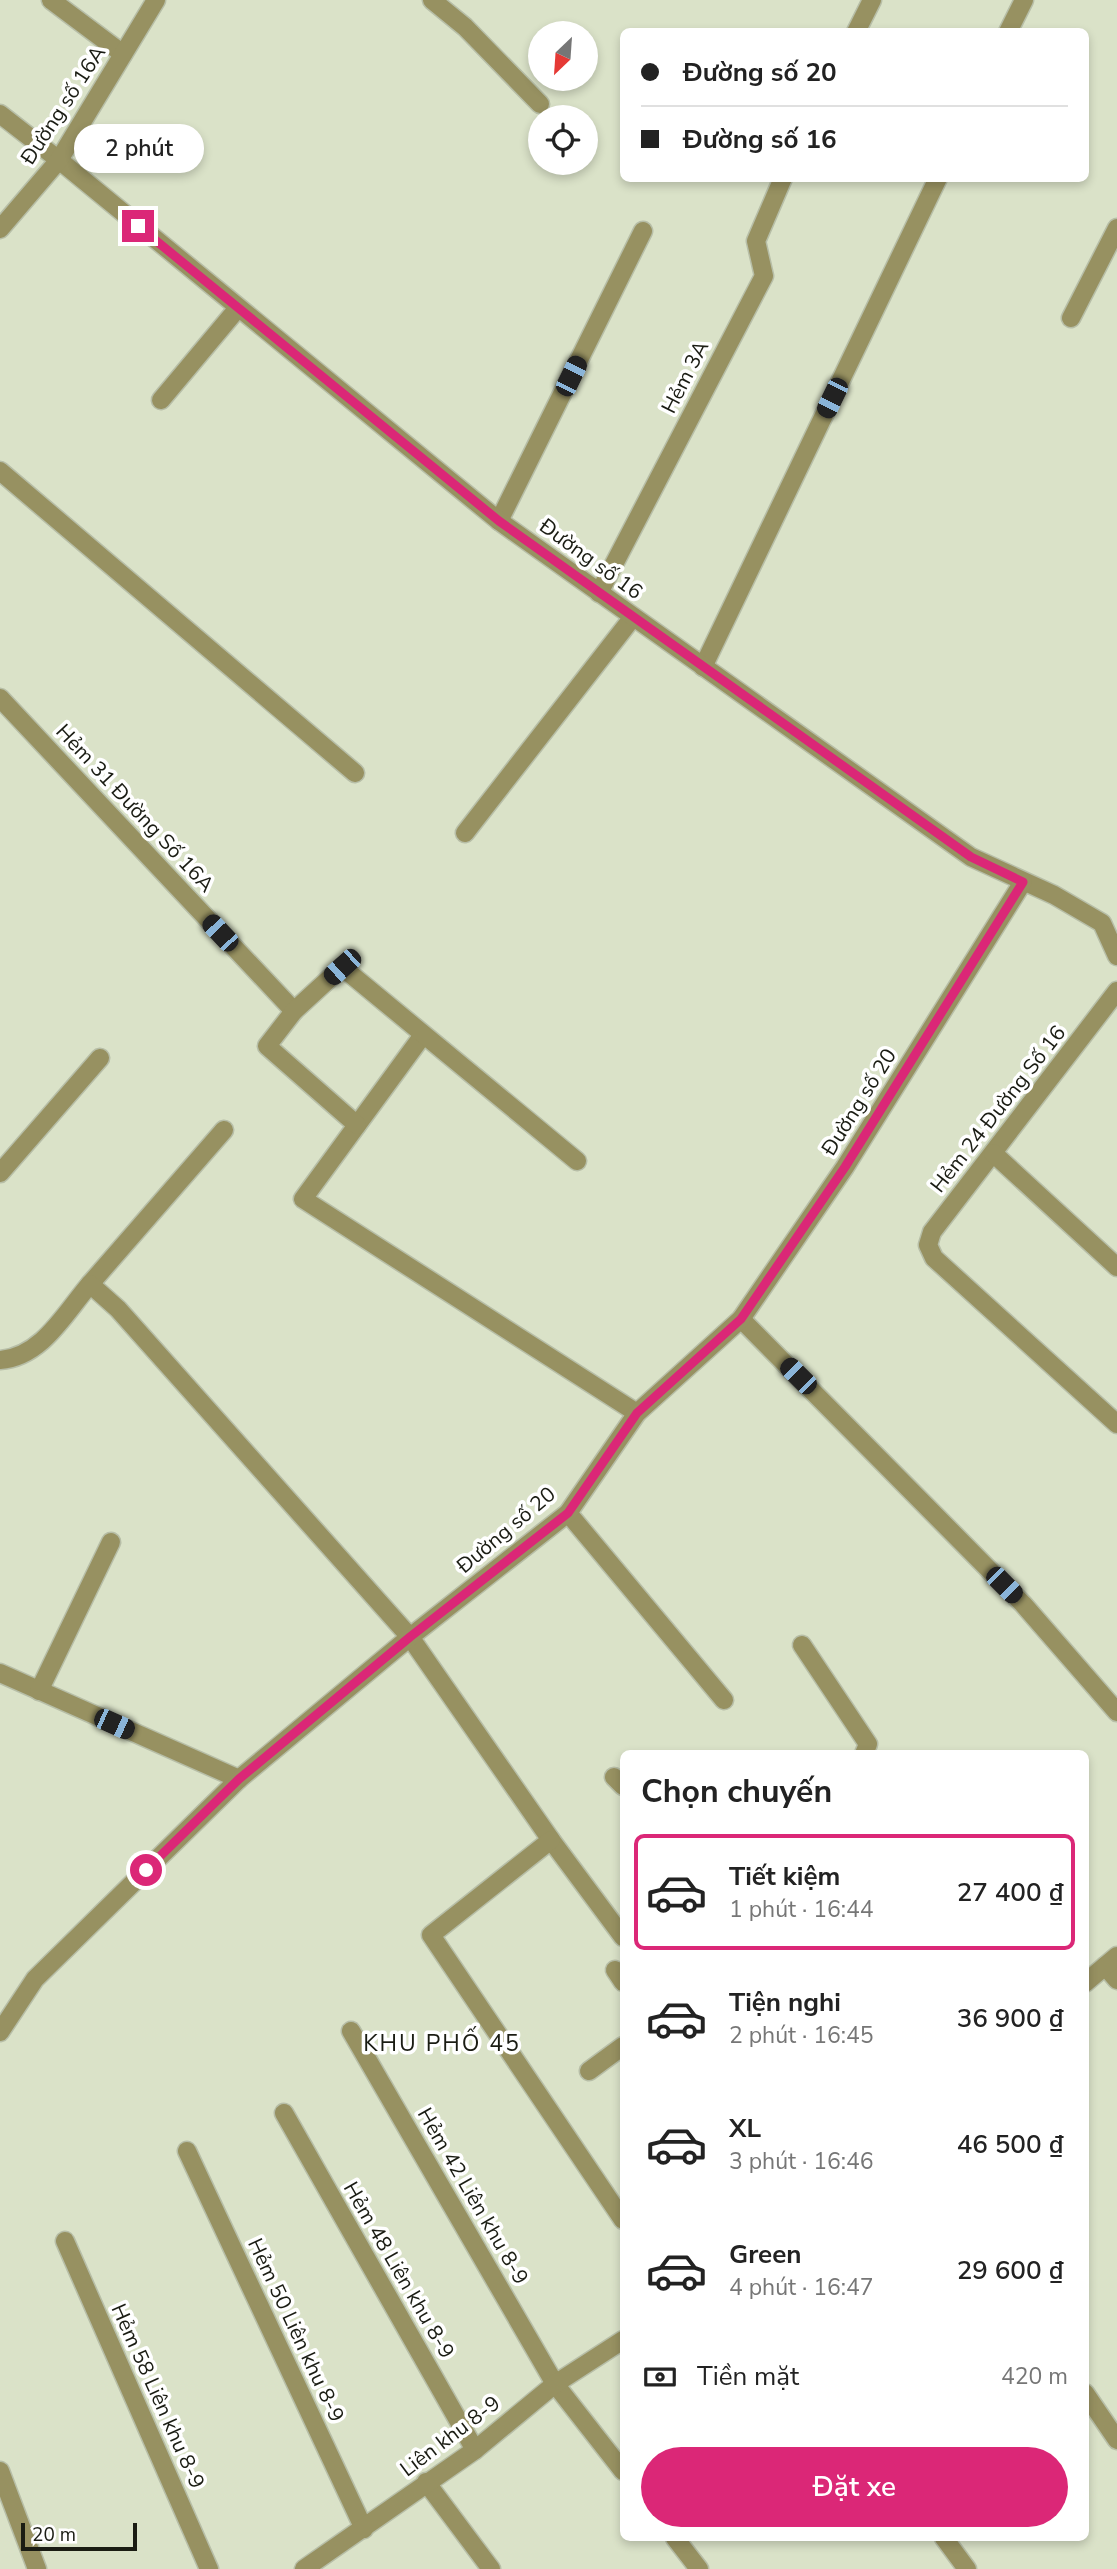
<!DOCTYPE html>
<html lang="vi">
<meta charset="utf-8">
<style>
body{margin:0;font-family:"Nunito Sans",sans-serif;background:#f2f2f2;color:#222;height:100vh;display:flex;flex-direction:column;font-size:26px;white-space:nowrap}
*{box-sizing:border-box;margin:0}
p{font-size:23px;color:#767676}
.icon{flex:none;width:38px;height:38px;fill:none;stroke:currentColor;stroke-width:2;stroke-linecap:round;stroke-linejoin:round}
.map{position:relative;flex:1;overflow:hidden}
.sheet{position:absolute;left:620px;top:1750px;width:469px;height:791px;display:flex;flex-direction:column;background:#fff;border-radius:10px;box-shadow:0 4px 10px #0003}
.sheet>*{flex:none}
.hud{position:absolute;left:620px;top:28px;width:469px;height:154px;border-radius:10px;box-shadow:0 4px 10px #0003;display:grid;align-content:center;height:154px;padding:0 21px;background:#fff}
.needle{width:46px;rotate:205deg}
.tools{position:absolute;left:528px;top:21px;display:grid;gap:14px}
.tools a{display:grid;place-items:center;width:70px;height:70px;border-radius:50%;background:#fff;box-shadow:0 4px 10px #0003;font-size:35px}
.scale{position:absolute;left:21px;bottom:18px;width:116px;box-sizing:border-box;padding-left:7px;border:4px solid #1a1c13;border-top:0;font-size:19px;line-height:24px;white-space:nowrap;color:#1a1c13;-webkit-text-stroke:5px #fff;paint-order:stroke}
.end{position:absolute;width:32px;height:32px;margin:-16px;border:9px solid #db2777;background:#fff;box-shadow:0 0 0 4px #fff}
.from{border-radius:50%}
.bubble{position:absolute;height:49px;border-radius:24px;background:#fff;box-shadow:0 4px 10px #0003;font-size:23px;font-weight:600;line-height:49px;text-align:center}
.car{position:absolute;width:21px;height:42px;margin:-21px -10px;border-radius:9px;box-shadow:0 0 5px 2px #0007;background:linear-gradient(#222 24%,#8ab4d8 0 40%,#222 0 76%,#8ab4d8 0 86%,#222 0)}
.hud b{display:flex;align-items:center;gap:24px;height:66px;font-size:26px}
.hud b+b{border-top:2px solid #e0e0e0}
.hud i{width:18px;height:18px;background:#222}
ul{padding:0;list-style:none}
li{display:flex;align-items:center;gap:21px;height:116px;margin:0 14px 10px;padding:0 7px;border:4px solid transparent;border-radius:10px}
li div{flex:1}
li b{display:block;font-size:26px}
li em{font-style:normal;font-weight:600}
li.current{border-color:#db2777}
li>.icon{width:63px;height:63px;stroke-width:1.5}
h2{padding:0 21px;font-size:32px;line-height:84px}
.pay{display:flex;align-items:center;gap:18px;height:77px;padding:0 21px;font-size:26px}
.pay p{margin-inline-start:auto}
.cta{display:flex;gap:14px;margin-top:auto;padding:14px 21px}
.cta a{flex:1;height:80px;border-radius:42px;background:#db2777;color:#fff;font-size:28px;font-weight:600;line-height:80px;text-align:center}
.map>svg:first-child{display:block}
</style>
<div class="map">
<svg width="1117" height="2569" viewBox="0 0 1117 2569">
<rect width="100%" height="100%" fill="#dae2c8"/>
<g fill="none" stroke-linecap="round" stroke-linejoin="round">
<!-- service casing -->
<g stroke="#b7bea7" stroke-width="21">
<g id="service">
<polyline points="51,0 123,54"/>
<polyline points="432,0 465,27 540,104"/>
<polyline points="856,32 872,0"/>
<polyline points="1008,32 1024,0"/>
<polyline points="0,114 59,160"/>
<polyline points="1071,318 1117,228"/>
<polyline points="161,400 238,308"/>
<polyline points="0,471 355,773"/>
<polyline points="499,521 643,231"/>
<polyline points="599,593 764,276 756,241 783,178"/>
<polyline points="703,667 938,178"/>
<polyline points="0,698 294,1011"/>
<polyline points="465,833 633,617"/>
<polyline points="1117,991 932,1232 928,1245 934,1258 1117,1424"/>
<polyline points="423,1035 303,1199 637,1413"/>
<polyline points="357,1125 267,1046 294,1011 342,967 577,1161"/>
<polyline points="993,1153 1117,1267"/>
<polyline points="0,1173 100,1058"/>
<polyline points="90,1284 224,1130"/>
<polyline points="741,1319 1023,1604 1117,1712"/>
<path d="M0 1360C42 1357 65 1313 90 1284L118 1309 410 1637 551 1840 623 1937"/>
<polyline points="568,1513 724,1700"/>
<polyline points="802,1645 868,1744 864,1754"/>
<polyline points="0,1673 239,1779"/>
<polyline points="39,1691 111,1542"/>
<polyline points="614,1777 623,1786"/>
<polyline points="551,1840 431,1935 623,2220"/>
<polyline points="1105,1966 1117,1980"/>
<polyline points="615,1970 623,1982"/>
<polyline points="351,2031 555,2384 623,2471"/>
<polyline points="589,2071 623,2046"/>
<polyline points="284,2113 475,2450"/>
<polyline points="187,2151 364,2529"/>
<polyline points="65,2241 209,2569"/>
<polyline points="1085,2393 1117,2440"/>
<polyline points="0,2471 37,2569"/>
<polyline points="675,2538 699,2569"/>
<polyline points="944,2538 967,2569"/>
</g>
</g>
<!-- minor casing -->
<g stroke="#b7bea7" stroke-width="21">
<g id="minor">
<polyline points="59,160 499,521 971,857 1054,895 1102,923 1117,956"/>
<polyline points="0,229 59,160 156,0"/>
<polyline points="1085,1983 1117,1956"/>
<polyline points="0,2032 35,1979 239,1779 410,1637 568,1513 637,1413 741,1319 845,1167 1023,882"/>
<polyline points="426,2482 491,2569"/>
<polyline points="304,2569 475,2450 555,2384 623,2340"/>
</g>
</g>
<!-- service -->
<use href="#service" stroke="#979161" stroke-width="18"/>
<!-- minor -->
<use href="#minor" stroke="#979161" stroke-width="18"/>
</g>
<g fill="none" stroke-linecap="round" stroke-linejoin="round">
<!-- route -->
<polyline stroke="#db2777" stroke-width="9" points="138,226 499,521 971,857 1023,882 845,1167 741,1319 637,1413 568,1513 410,1637 239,1779 146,1870"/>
</g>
<g text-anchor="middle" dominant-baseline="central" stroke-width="7" stroke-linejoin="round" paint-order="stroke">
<!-- street labels -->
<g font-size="21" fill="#1a1c13" stroke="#fff">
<text transform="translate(63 105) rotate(-57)">Đường số 16A</text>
<text transform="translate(685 377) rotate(-63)">Hẻm 3A</text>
<text transform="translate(591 559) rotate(36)">Đường số 16</text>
<text transform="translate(135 808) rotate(47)">Hẻm 31 Đường Số 16A</text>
<text transform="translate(859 1102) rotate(-58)">Đường số 20</text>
<text transform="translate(998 1109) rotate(-52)">Hẻm 24 Đường Số 16</text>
<text transform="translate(506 1530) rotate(-40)">Đường số 20</text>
<text transform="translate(473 2196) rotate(60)">Hẻm 42 Liên khu 8-9</text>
<text transform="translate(399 2270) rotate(60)">Hẻm 48 Liên khu 8-9</text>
<text transform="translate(296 2330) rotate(65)">Hẻm 50 Liên khu 8-9</text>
<text transform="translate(158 2396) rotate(66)">Hẻm 58 Liên khu 8-9</text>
<text transform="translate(450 2436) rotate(-37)">Liên khu 8-9</text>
</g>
<!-- neighbourhood labels -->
<g font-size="23" letter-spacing="2" fill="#1a1c13" stroke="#fff">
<text x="442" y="2043">KHU PHỐ 45</text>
</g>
</g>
</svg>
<div class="tools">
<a><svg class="needle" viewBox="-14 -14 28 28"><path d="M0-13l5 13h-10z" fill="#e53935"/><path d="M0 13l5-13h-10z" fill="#767676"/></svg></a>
<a><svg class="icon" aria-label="locate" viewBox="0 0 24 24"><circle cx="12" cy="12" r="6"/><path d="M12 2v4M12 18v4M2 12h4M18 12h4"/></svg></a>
</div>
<div class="scale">20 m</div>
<i class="end from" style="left:146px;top:1870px"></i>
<i class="end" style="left:138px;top:226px"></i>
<div class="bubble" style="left:74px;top:124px;width:130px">2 phút</div>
<i class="car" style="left:571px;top:376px;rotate:26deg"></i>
<i class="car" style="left:832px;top:398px;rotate:206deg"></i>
<i class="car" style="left:220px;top:933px;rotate:317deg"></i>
<i class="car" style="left:342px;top:967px;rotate:228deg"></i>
<i class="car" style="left:798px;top:1376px;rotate:315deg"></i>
<i class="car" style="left:1004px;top:1585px;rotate:135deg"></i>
<i class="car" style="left:114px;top:1724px;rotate:114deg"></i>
<div class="hud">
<b><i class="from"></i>Đường số 20</b>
<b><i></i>Đường số 16</b>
</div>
<section class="sheet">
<h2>Chọn chuyến</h2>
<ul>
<li class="current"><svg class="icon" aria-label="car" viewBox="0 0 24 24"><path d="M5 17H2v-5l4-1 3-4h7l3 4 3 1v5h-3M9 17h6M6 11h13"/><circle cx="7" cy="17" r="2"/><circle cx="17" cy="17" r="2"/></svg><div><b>Tiết kiệm</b><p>1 phút · 16:44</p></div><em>27 400 ₫</em></li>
<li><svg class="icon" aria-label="car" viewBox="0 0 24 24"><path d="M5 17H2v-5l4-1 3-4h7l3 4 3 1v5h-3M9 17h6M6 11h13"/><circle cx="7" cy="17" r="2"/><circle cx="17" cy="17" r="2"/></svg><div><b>Tiện nghi</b><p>2 phút · 16:45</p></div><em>36 900 ₫</em></li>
<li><svg class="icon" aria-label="car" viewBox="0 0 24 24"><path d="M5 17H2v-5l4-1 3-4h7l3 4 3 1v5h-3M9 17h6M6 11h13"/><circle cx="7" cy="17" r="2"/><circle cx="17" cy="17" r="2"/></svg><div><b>XL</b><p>3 phút · 16:46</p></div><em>46 500 ₫</em></li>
<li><svg class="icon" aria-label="car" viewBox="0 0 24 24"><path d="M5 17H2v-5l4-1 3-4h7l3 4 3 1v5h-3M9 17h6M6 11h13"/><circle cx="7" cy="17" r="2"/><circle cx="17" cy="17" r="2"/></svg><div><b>Green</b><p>4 phút · 16:47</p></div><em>29 600 ₫</em></li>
</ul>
<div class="pay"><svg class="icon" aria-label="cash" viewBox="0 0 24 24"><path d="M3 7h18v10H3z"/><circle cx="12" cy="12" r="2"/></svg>Tiền mặt<p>420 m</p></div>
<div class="cta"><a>Đặt xe</a></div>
</section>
</div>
